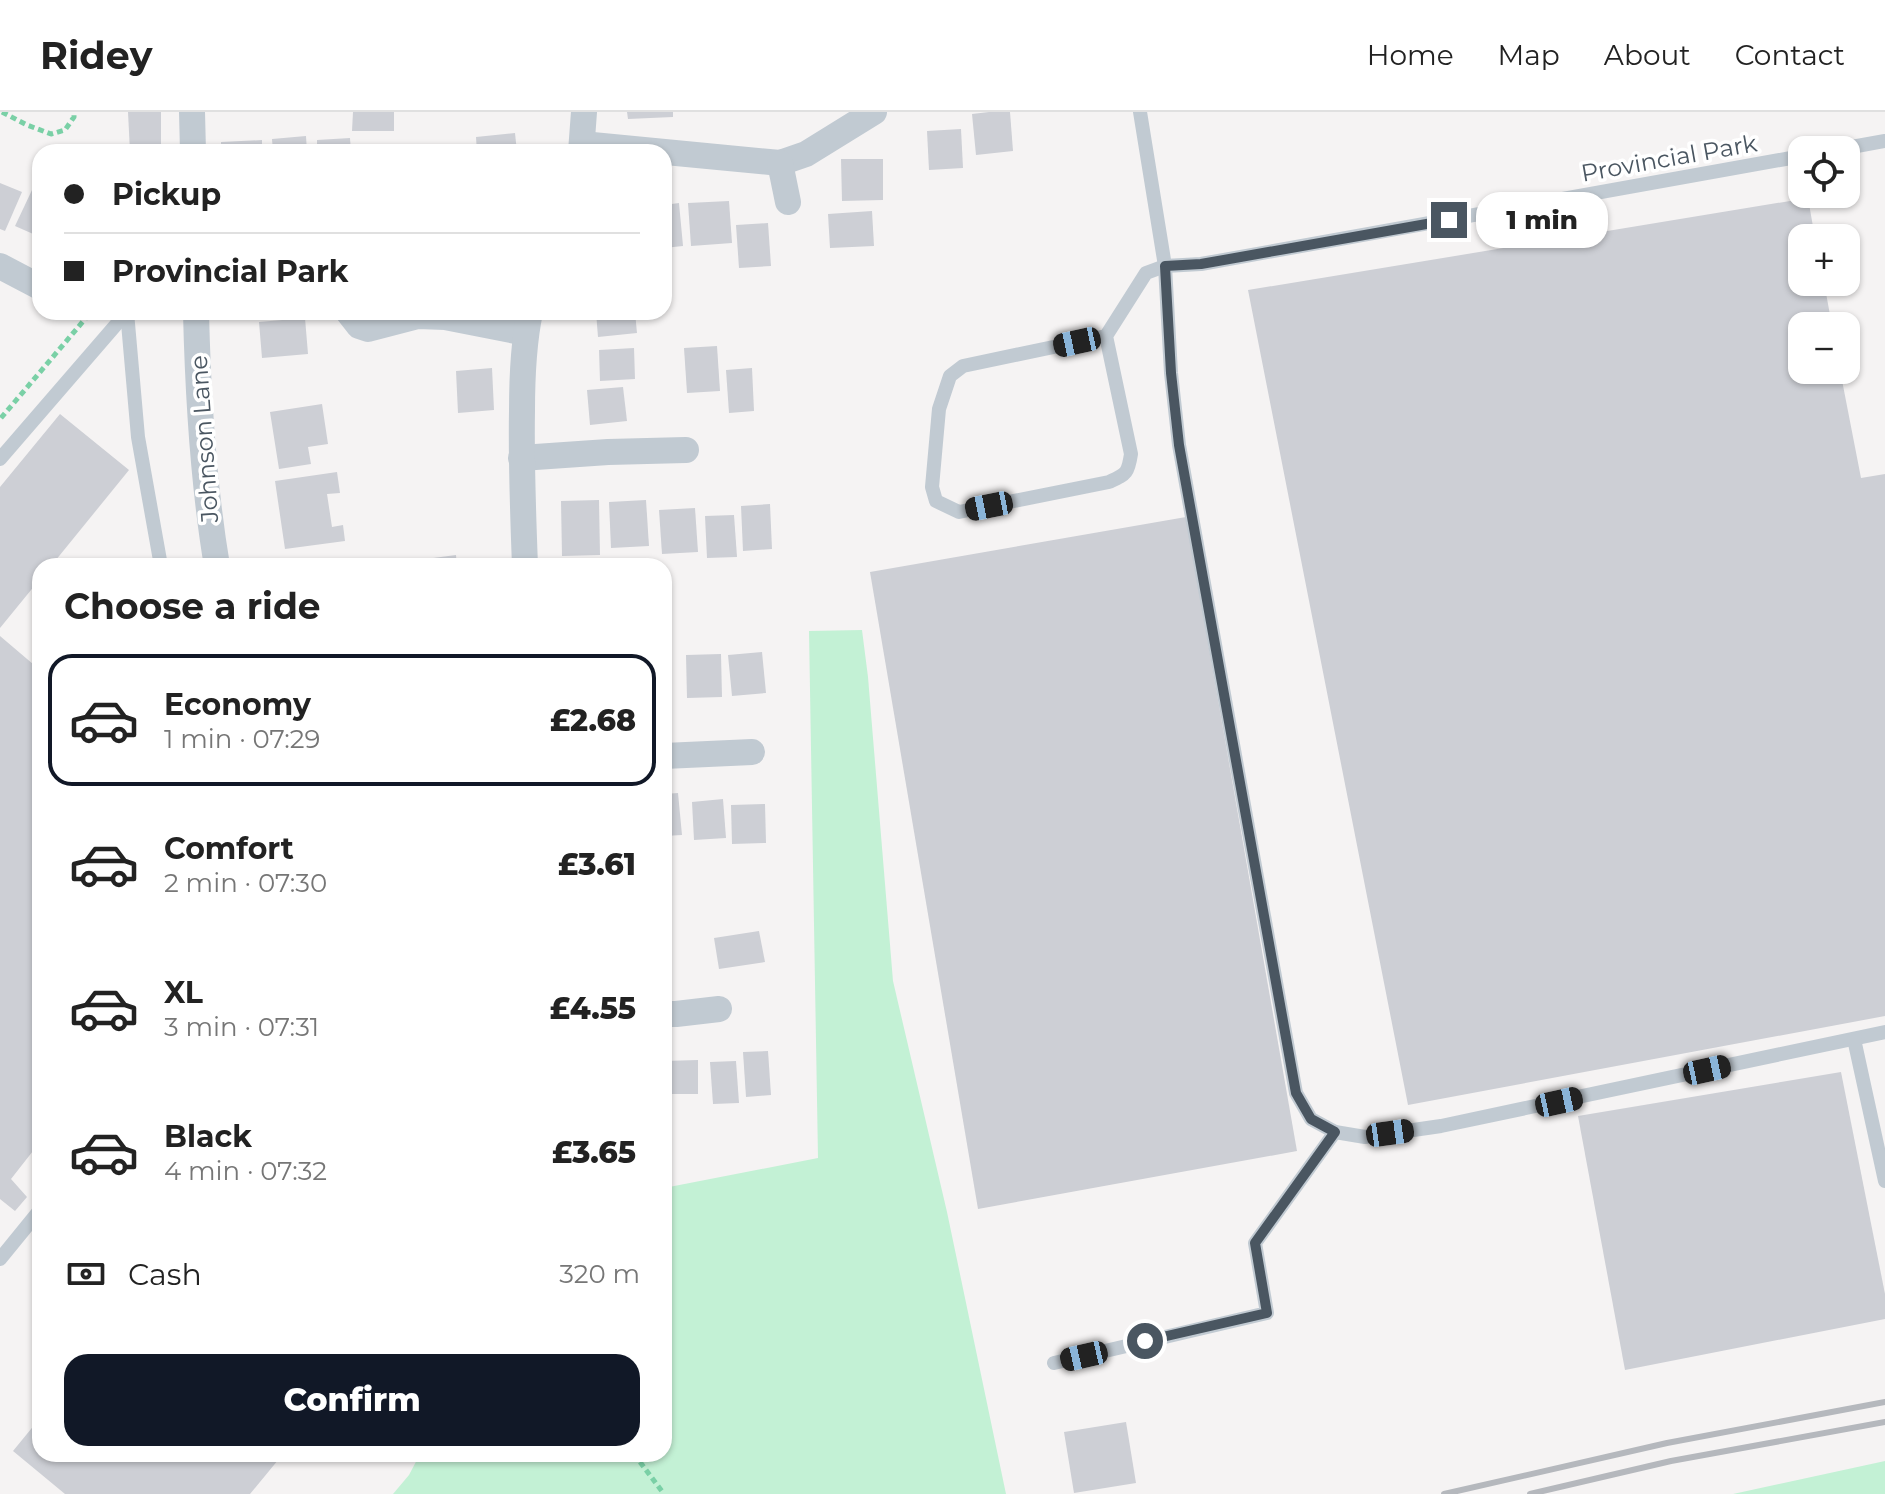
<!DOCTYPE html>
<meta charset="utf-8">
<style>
body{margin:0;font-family:Montserrat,sans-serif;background:#f2f2f2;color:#222;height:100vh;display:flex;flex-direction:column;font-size:30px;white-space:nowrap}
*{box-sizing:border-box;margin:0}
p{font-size:26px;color:#767676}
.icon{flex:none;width:44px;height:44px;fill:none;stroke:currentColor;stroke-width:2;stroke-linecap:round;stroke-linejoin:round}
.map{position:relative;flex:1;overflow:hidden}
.details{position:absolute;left:32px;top:446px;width:640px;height:904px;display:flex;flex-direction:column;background:#fff;border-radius:24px;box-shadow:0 2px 6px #0004}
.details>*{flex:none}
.hud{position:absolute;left:32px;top:32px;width:640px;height:176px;border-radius:24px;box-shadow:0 2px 6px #0004;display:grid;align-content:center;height:176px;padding:0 32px;background:#fff}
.buttons{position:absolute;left:1788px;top:24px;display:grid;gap:16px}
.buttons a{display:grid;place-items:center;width:72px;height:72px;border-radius:16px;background:#fff;box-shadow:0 2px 6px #0004;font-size:40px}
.end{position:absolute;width:36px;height:36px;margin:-18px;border:10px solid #4a5661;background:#fff;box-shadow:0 0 0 4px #fff}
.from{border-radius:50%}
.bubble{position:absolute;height:56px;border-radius:24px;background:#fff;box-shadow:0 2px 6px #0004;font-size:26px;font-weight:800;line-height:56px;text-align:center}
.car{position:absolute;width:24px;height:48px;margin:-24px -12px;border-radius:10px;box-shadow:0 0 6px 2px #0007;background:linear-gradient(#222 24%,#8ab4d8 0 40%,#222 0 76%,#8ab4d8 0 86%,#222 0)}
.hud b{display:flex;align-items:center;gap:28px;height:76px;font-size:30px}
.hud b+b{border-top:2px solid #e0e0e0}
.hud i{width:20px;height:20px;background:#222}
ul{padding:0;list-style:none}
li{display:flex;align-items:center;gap:24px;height:132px;margin:0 16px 12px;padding:0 16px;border:4px solid transparent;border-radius:24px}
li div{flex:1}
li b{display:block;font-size:30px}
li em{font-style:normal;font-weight:800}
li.on{border-color:#111827}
li>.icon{width:72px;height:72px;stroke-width:1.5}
h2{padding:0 32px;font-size:36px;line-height:96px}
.pay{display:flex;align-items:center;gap:20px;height:88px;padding:0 32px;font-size:30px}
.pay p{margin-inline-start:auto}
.button{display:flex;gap:16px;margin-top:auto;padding:16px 32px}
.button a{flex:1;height:92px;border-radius:24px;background:#111827;color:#fff;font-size:32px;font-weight:800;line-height:92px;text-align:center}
header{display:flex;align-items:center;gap:48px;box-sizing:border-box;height:112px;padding:0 40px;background:#fff;border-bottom:2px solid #e0e0e0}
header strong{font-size:38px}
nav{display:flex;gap:44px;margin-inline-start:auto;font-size:28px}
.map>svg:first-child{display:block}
</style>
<header>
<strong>Ridey</strong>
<nav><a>Home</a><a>Map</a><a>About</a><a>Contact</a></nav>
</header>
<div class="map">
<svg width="1885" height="1382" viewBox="0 0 1885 1382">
<rect width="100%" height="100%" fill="#f5f3f3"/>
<!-- green -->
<g fill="#c3f1d5">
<polygon points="862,518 868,565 893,869 947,1100 1006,1382 393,1382 409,1363 420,1342 664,1342 664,1076 818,1046 809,519"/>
<polygon points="1885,1349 1885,1382 1733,1382"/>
</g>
<!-- building -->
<g fill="#cdcfd5">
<polygon points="128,0 161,0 161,40 130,40"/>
<polygon points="353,0 394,0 394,19 352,19"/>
<polygon points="627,0 673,0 673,5 628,7"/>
<polygon points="989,0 1010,0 1013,39 976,43 972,2"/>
<polygon points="961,17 963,56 929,58 927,19"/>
<polygon points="515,21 517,40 477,40 476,25"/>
<polygon points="306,24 307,40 273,40 272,27"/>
<polygon points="350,26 351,40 317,40 317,28"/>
<polygon points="262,28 262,40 221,40 221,30"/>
<polygon points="841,47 883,47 883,88 842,89"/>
<polygon points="0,71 22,80 5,119 0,117"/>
<polygon points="32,78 40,82 40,125 15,114"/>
<polygon points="1808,86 1815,126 1802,126 1802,170 1824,170 1832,214 1802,214 1802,258 1840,258 1861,366 1885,362 1885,904 1408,993 1248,178"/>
<polygon points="729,89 732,131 691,134 688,91"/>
<polygon points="679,91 683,134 664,136 664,93"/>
<polygon points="872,99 874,134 830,136 828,102"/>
<polygon points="768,111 771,154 739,156 736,113"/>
<polygon points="596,200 635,200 637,221 598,225"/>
<polygon points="305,206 308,242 262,246 259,210"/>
<polygon points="717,234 720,279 687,281 684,236"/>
<polygon points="634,236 635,267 600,269 599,238"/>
<polygon points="492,256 494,298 458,301 456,259"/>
<polygon points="752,256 754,299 729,301 726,258"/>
<polygon points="623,275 627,309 590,313 587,278"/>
<polygon points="322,292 328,332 308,335 311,352 279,357 270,300"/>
<polygon points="60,302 129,358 51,454 40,454 40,467 0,516 0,375"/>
<polygon points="337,360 340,381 327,382 332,415 343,413 345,429 285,437 275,369"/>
<polygon points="599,388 600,443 562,444 561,389"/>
<polygon points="646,388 649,434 611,436 609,390"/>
<polygon points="770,392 772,437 743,439 741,394"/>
<polygon points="695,396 698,440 662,442 659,398"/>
<polygon points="734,403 737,445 707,446 705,404"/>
<polygon points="1186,405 1297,1039 978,1097 870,460"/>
<polygon points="456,443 457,454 419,454 418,448"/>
<polygon points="0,524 40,558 40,1030 11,1067 27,1085 15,1099 0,1087"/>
<polygon points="762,540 766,581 732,584 728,543"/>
<polygon points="721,542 722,585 687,586 686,543"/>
<polygon points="678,681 682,723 664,724 664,682"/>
<polygon points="723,687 726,726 694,728 692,690"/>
<polygon points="765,692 766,731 732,732 731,693"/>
<polygon points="759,819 765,850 719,857 714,826"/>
<polygon points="667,840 670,872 664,873 664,841"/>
<polygon points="768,939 771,983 746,985 743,940"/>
<polygon points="698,948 698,982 664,982 664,949"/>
<polygon points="736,949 739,991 713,992 710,950"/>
<polygon points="1841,960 1885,1182 1885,1207 1625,1258 1578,1004"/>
<polygon points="40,1306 40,1342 283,1342 250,1382 65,1382 13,1339"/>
<polygon points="1126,1310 1136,1371 1074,1381 1064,1320"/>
</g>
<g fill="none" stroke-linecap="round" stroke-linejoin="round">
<!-- path -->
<g stroke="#7ad0a6" stroke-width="5" stroke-dasharray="6 4" stroke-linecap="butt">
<polyline points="2,0 27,13 51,22 65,18 74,5 74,0"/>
<polyline points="1,306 91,200"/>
<polyline points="634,1342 664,1382"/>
</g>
<!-- lane -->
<g stroke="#c1cad2" stroke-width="14">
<polyline points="1140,0 1165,154 1171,261 1179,333 1296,981 1311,1007 1335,1020 1365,1025 1441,1014 1885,920"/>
<polyline points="1835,38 1885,29"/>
<polyline points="127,200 138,325 161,454"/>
<path d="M1106 224 963 254 950 264 939 297 932 375 936 389 959 400 1109 370C1126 362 1128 362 1131 342L1106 224 1146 161 1165 154 1201 152 1802 44"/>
<polyline points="0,347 127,200"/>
<polyline points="1854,927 1885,1069"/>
<polyline points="0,1147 40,1098"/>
<polyline points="1054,1251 1267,1201 1255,1131 1335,1020"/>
</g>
<!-- street -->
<g stroke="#c1cad2" stroke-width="26">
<polyline points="192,0 193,40"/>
<polyline points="582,32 780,51 806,42 874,0"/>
<polyline points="581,40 584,0"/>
<polyline points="780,51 788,90"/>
<polyline points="0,154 38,174"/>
<path d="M196 200C198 285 203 371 217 454"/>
<polyline points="348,200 359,214 368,217 418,204 445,205 526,221"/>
<polyline points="521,346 608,340 686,338"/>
<path d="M525 454C523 402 521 351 522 299 522 265 523 233 530 200"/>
<polyline points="664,644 752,640"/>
<polyline points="664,902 676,902 719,897"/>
</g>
<!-- rail -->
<g stroke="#b5b8bd" stroke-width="6">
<polyline points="1444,1382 1667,1331 1885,1290"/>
<polyline points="1530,1382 1671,1349 1885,1310"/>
</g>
</g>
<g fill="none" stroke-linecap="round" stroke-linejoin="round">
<!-- route -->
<polyline stroke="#4a5661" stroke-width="10" points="1145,1229 1267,1201 1255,1131 1335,1020 1311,1007 1296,981 1179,333 1171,261 1165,154 1201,152 1449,108"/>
</g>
<g text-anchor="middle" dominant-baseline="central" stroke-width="7" stroke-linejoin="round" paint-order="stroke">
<!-- street labels -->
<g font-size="24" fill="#4a5661" stroke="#fff">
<text transform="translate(1669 46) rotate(-10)">Provincial Park</text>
<text transform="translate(204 327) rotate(-94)">Johnson Lane</text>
</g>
</g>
</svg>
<div class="buttons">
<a><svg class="icon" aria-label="locate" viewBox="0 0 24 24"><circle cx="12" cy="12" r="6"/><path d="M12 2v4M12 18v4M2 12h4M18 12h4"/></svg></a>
<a>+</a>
<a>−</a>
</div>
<i class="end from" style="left:1145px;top:1229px"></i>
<i class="end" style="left:1449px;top:108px"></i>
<div class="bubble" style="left:1476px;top:80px;width:132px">1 min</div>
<i class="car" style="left:1077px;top:230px;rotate:258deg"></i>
<i class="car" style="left:989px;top:394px;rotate:259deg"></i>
<i class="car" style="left:1707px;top:958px;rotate:78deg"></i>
<i class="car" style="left:1559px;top:990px;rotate:78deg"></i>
<i class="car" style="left:1390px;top:1021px;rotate:82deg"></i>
<i class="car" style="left:1084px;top:1244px;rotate:257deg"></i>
<div class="hud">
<b><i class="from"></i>Pickup</b>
<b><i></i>Provincial Park</b>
</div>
<section class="details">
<h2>Choose a ride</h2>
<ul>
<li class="on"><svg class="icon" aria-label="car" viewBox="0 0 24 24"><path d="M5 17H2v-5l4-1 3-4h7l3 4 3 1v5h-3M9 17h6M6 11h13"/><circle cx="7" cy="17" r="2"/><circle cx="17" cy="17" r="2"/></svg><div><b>Economy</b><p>1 min · 07:29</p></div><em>£2.68</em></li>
<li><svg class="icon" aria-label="car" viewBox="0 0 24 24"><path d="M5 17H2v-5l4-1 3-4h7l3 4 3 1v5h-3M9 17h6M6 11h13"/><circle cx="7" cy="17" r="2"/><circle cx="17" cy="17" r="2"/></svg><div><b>Comfort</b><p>2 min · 07:30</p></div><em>£3.61</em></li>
<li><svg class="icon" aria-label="car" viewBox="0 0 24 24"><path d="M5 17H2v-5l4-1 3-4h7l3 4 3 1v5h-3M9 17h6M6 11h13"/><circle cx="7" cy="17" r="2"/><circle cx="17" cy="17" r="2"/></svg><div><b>XL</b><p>3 min · 07:31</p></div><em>£4.55</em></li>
<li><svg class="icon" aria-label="car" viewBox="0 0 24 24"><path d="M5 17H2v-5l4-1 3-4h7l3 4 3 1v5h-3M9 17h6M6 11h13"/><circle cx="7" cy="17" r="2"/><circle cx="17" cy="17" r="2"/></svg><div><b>Black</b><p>4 min · 07:32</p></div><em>£3.65</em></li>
</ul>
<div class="pay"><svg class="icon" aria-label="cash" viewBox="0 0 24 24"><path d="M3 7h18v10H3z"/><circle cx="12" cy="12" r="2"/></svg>Cash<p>320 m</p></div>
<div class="button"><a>Confirm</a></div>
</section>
</div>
